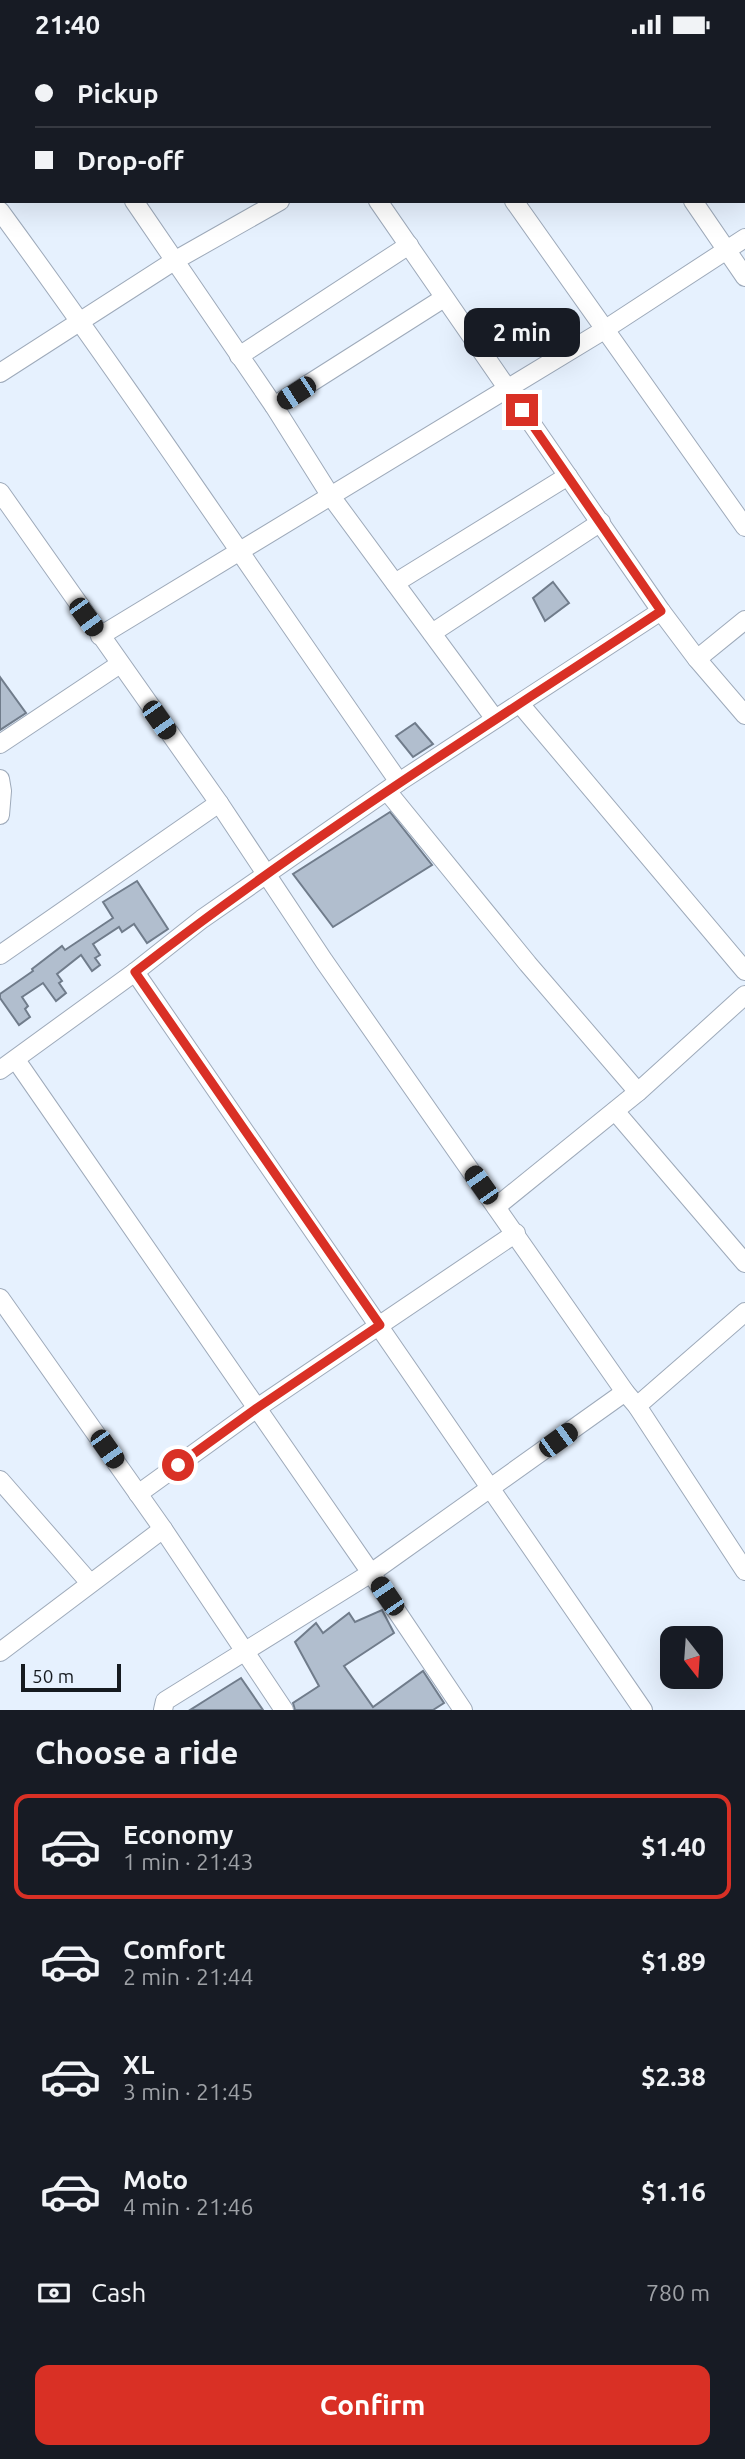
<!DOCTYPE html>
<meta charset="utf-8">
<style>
body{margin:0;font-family:Ubuntu,sans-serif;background:#20242c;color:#f1f3f6;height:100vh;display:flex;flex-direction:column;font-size:26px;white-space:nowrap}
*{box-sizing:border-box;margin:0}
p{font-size:23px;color:#9ea1a6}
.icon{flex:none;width:38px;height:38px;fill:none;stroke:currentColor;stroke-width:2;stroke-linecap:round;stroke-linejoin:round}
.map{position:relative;height:1661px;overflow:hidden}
.drawer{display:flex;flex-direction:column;background:#171b24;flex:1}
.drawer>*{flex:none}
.guide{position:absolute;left:0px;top:0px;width:746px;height:154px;box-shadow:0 7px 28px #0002;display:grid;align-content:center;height:154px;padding:0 35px;background:#171b24}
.needle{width:46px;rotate:163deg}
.controls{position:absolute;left:660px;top:1577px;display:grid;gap:14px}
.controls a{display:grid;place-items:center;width:63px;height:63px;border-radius:14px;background:#171b24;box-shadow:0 7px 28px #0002;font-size:35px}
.scale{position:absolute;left:21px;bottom:18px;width:100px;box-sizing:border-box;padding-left:7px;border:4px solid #161b20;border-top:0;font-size:19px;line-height:24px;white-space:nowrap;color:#161b20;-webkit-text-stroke:5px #e6f1fe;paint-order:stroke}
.end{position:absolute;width:32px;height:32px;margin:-16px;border:9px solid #d93025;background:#fff;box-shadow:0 0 0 4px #fff}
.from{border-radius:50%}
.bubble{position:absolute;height:49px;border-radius:14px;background:#171b24;box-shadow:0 7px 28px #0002;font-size:23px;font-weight:600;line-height:49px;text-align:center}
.car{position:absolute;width:21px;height:42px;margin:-21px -10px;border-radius:9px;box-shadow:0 0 5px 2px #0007;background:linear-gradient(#222 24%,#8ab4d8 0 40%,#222 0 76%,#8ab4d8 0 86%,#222 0)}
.guide b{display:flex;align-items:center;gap:24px;height:66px;font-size:26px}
.guide b+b{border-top:2px solid #363941}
.guide i{width:18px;height:18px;background:#f1f3f6}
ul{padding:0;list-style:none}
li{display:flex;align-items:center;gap:21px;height:105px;margin:0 14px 10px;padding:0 21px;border:4px solid transparent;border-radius:14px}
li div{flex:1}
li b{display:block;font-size:26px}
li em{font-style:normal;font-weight:600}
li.selected{border-color:#d93025}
li>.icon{width:63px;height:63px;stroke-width:1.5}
h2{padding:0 35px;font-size:32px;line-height:84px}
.pay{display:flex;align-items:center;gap:18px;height:77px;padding:0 35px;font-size:26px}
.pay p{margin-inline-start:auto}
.action{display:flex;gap:14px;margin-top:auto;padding:14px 35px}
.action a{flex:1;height:80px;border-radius:14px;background:#d93025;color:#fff;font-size:28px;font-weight:600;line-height:80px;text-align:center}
.status{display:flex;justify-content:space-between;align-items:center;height:49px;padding:0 35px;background:#171b24;direction:ltr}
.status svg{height:19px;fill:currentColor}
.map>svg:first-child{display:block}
</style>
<div class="status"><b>21:40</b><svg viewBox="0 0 49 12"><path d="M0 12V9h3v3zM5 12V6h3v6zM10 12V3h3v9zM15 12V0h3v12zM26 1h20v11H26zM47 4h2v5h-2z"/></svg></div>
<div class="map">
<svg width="745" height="1661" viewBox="0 0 745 1661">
<rect width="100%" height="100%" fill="#e6f1fe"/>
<!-- building -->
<g fill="#b1bece" stroke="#707c8b" stroke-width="2">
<polygon points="553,533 569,554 545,572 533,549"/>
<polygon points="0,628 26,664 0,681"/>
<polygon points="415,674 433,695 413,708 396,687"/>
<polygon points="390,763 432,816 333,878 293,825"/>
<polygon points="137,832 168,880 147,894 134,875 122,883 119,878 93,895 100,906 95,909 100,916 92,922 81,906 57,925 62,932 59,934 66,944 56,952 43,934 22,948 28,957 25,960 30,968 19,976 0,949 0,945 33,922 32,920 62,897 65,901 113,869 103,853"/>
<polygon points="382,1561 394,1584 344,1617 373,1658 423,1622 444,1654 433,1661 295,1661 293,1654 319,1637 295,1593 316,1574 323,1584 349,1564 355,1573"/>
<polygon points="241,1629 263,1661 190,1661 209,1649"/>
</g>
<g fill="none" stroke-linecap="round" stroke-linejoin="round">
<!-- minor casing -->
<g stroke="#9eaaba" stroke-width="20">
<g id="minor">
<polyline points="281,0 282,2"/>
<polyline points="407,0 408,2"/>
<polyline points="589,0 591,2"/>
<polyline points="735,0 736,2"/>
<polyline points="157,2 159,0"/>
<polyline points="522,2 524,0"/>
<polyline points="744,13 745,15"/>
<polyline points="0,141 2,139"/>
<polyline points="134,152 274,357 330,446 495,670"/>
<polyline points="378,152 661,562 697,610"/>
<polyline points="514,152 745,478"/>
<polyline points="693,152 745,228"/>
<path d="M0 162C137 349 266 543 399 733"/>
<polyline points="239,307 409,196"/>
<polyline points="0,324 174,212 280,152"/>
<polyline points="274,357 444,249"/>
<polyline points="0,443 219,754 324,912 625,1343 637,1357 745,1522"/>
<polyline points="395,534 568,427"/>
<polyline points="745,571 697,610 745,666"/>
<polyline points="432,584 601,473"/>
<polyline points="100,587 604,281 745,189"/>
<polyline points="520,655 745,922"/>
<polyline points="0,695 120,615"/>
<polyline points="0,730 2,742 0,766"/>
<polyline points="387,742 528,915 638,1043"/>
<polyline points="0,906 219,754"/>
<polyline points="135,923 643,1661"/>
<polyline points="16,1011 371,1524 463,1661"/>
<polyline points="0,1021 135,923 202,870 399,733 661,562"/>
<polyline points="615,1062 745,1214"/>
<polyline points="496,1158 638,1043 745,946"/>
<polyline points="0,1249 163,1480 284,1661"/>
<polyline points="637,1357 745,1263"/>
<polyline points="0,1431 90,1534"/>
<polyline points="138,1445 257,1359 516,1184"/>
<polyline points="0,1603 163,1480"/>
<polyline points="163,1661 165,1652 371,1524 625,1343"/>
</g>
</g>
<!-- minor -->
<use href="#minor" stroke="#fff" stroke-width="18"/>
</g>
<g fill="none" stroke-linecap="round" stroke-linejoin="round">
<!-- route -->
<path stroke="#d93025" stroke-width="9" d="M178 1416 257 1359 380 1276 135 923C303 792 484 679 661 562L522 361"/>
</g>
</svg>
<div class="controls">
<a><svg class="needle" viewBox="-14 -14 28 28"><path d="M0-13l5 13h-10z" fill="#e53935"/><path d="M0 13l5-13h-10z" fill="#9ea1a6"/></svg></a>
</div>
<div class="scale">50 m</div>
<i class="end from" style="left:178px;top:1416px"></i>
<i class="end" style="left:522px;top:361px"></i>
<div class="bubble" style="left:464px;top:259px;width:116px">2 min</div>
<i class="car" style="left:296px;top:344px;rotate:237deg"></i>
<i class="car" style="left:86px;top:568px;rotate:144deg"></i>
<i class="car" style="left:159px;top:671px;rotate:145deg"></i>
<i class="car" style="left:481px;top:1136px;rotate:325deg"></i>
<i class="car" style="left:558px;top:1391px;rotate:54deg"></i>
<i class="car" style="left:107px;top:1400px;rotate:145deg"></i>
<i class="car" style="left:387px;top:1547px;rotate:326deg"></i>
<div class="guide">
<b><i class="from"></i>Pickup</b>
<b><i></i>Drop-off</b>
</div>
</div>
<section class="drawer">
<h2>Choose a ride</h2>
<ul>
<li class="selected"><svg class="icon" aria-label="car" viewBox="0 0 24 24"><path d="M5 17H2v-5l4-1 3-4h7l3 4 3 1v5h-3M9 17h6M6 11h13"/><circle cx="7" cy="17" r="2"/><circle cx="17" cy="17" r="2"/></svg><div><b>Economy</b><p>1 min · 21:43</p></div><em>$1.40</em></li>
<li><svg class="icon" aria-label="car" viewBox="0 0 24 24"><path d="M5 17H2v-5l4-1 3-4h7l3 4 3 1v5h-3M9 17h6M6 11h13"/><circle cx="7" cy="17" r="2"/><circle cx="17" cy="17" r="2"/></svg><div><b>Comfort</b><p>2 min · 21:44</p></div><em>$1.89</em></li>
<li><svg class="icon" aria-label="car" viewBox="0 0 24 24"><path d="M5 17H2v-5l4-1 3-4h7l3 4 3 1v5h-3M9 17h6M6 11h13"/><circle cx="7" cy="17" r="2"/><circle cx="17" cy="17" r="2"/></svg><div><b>XL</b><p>3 min · 21:45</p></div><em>$2.38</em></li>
<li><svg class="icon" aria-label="car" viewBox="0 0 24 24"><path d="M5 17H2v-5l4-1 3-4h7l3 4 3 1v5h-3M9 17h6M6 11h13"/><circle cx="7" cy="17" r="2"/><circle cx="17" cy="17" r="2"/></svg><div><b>Moto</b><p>4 min · 21:46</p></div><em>$1.16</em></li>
</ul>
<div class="pay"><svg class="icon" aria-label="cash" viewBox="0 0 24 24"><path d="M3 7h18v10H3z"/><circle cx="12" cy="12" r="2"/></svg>Cash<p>780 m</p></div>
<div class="action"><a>Confirm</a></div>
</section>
